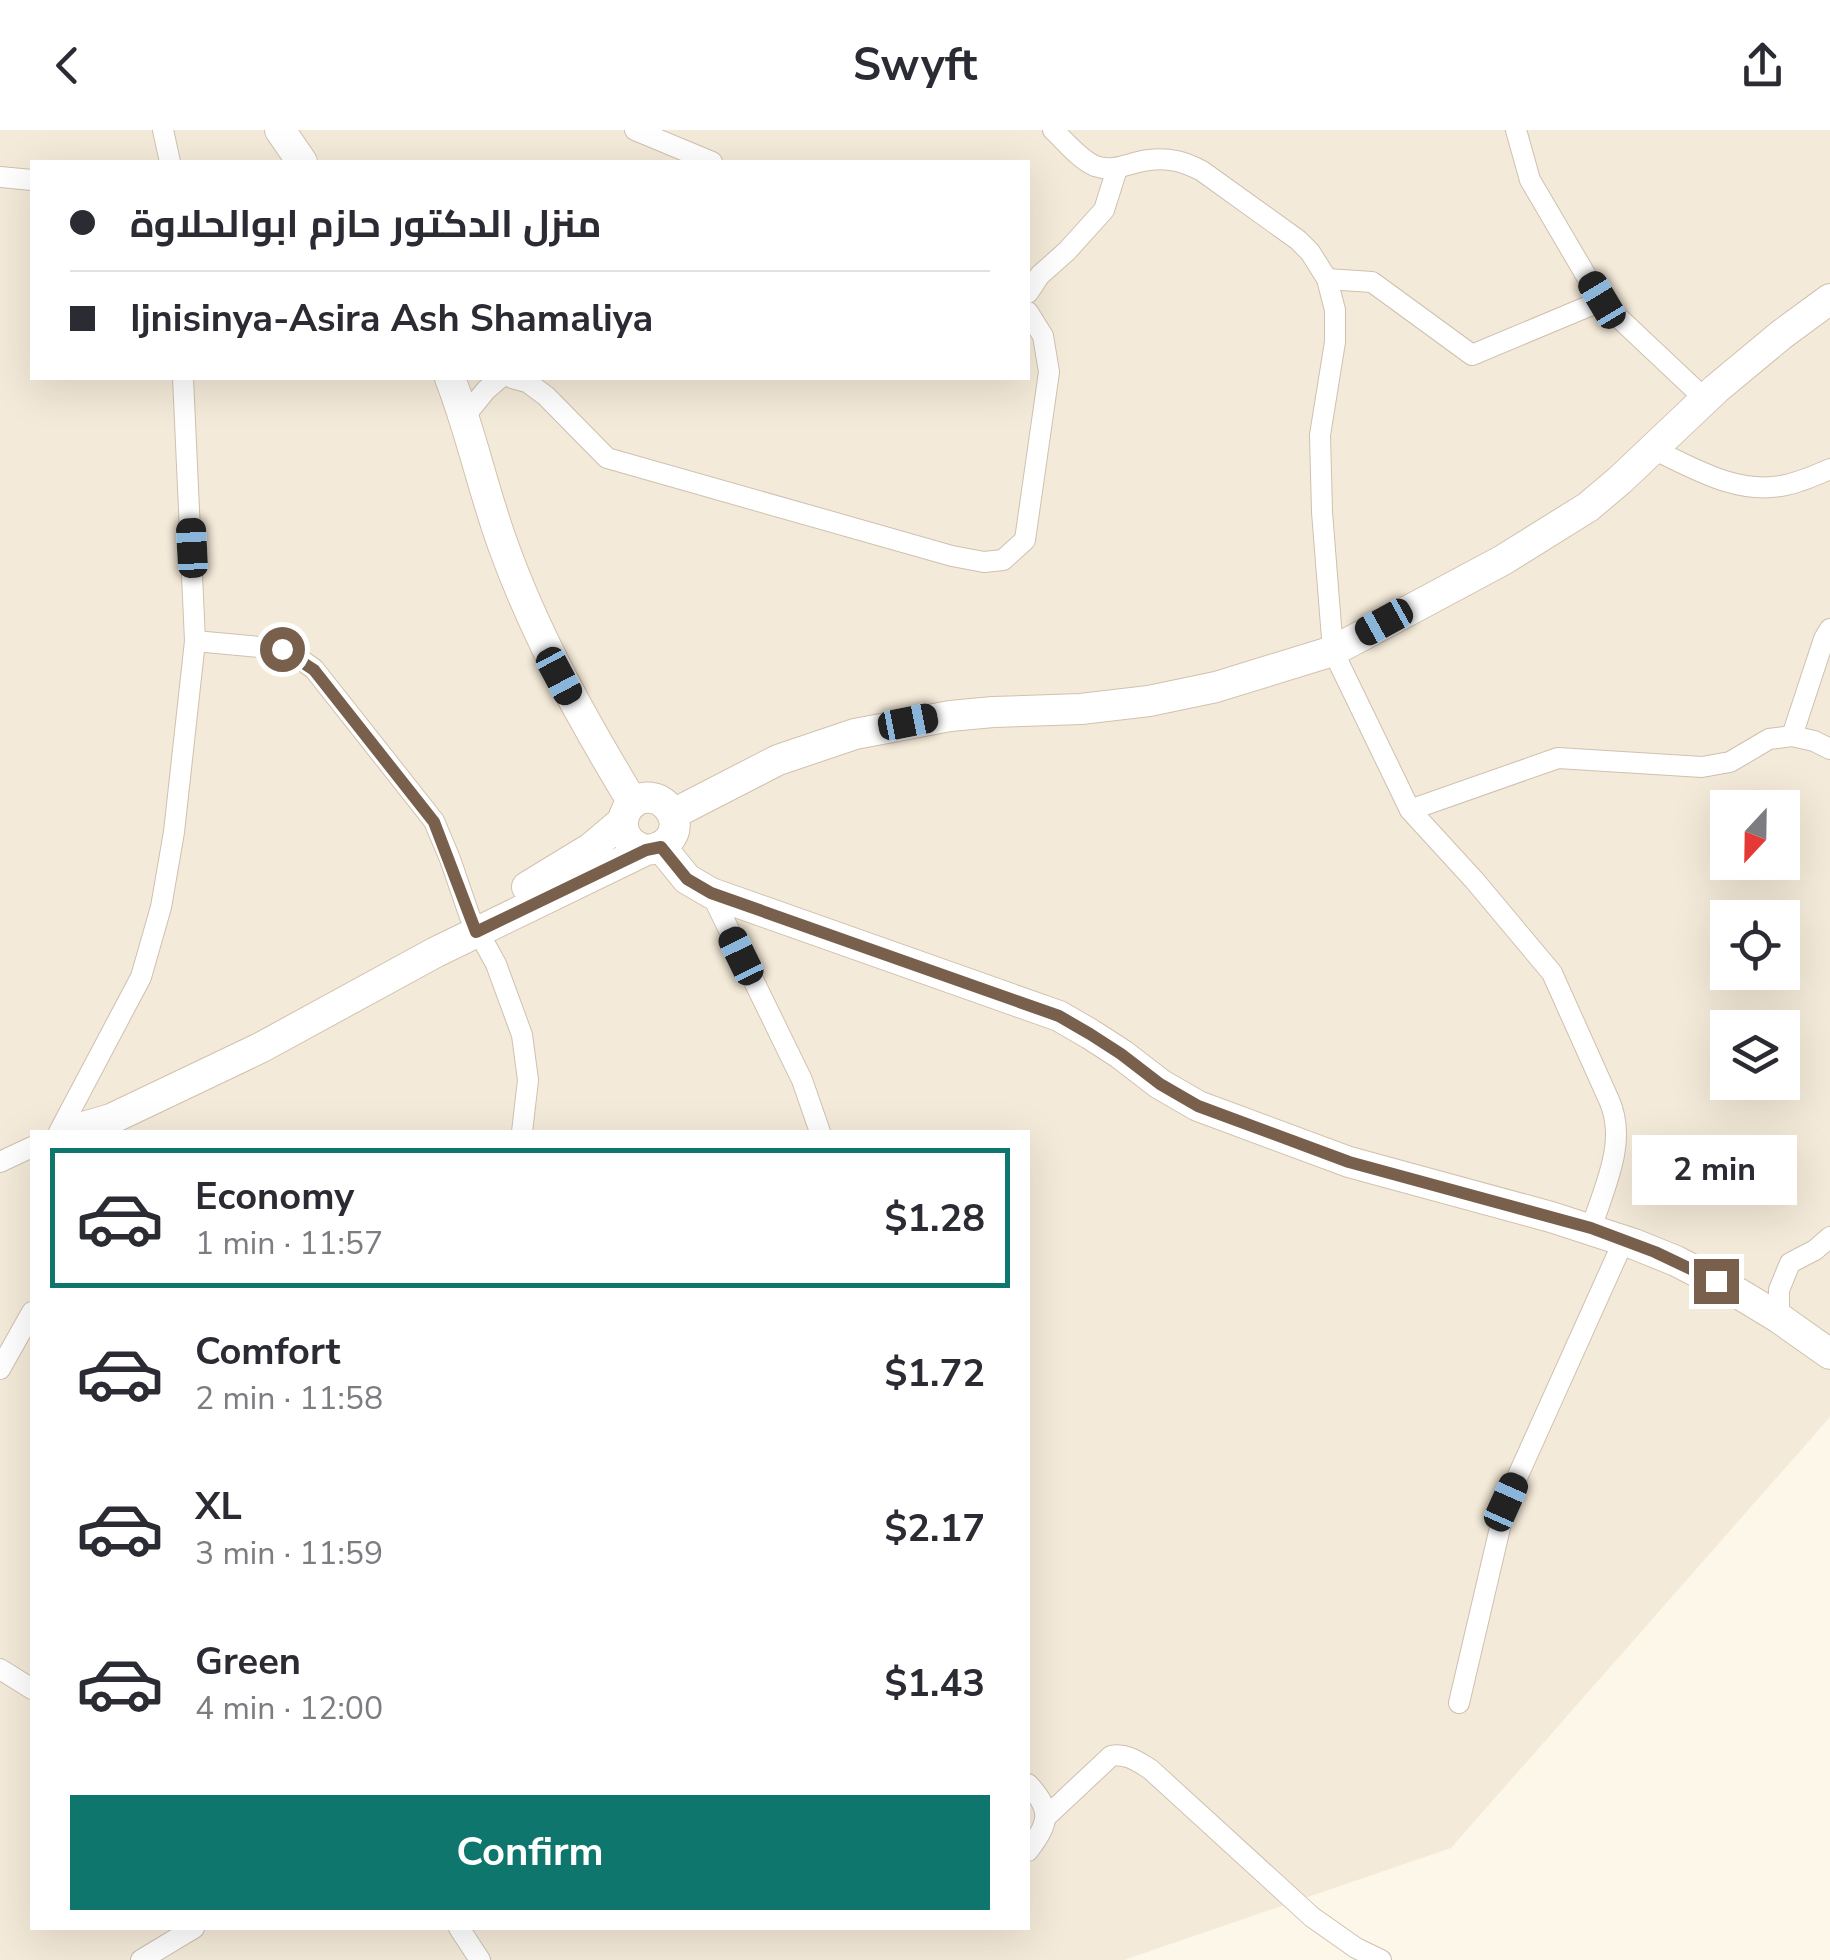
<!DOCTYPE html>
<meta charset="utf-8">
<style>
body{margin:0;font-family:"Nunito Sans",Cairo,sans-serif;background:#f2f2f3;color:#2b2b33;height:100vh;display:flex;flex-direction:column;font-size:38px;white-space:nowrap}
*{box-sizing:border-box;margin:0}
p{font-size:32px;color:#7c7c81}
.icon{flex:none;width:55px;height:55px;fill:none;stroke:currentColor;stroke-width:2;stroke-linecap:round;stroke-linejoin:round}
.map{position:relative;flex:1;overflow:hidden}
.details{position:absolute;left:30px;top:1000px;width:1000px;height:800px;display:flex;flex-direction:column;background:#fff;border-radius:0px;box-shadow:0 10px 40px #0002}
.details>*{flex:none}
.hud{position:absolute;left:30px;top:30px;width:1000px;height:220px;border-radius:0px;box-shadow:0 10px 40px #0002;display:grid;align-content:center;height:220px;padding:0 40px;background:#fff}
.needle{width:65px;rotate:202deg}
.controls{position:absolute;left:1710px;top:660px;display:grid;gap:20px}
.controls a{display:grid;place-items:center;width:90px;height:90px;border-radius:0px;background:#fff;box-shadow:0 10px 40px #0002;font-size:50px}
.end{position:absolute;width:45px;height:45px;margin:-22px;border:12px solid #78604d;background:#fff;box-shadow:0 0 0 5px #fff}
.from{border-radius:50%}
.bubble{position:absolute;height:70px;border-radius:0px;background:#fff;box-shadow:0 10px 40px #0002;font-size:32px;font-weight:700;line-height:70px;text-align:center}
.car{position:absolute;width:30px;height:60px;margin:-30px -15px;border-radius:12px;box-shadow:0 0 8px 2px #0007;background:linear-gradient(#222 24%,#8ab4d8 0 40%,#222 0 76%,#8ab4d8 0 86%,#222 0)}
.hud b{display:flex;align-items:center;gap:35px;height:95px;font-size:38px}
.hud b+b{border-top:2px solid #e1e1e2}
.hud i{width:25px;height:25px;background:#2b2b33}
ul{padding:18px 0 0;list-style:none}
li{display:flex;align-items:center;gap:30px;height:140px;margin:0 20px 15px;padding:0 20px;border:5px solid transparent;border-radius:0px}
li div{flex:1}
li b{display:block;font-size:38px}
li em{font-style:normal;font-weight:700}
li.on{border-color:#0f766e}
li>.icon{width:90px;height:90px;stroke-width:1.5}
.button{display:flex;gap:20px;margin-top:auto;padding:20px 40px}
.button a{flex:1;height:115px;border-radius:0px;background:#0f766e;color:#fff;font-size:40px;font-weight:700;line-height:115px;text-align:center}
header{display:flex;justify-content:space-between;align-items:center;height:130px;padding:0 40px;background:#fff;font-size:45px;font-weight:700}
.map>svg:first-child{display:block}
</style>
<header><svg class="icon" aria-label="back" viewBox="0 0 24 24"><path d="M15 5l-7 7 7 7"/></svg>Swyft<svg class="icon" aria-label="share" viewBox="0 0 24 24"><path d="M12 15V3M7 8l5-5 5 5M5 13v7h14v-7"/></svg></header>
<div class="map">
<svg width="1830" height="1830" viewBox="0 0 1830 1830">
<rect width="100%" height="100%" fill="#fdf7ea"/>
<!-- residential -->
<path fill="#f4ead9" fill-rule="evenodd" d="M0 0H1830V1287L1451 1718 1124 1830H0ZM32 32H1028V248H32ZM1728 678H1782V732H1728ZM1728 788H1782V842H1728ZM1728 898H1782V952H1728ZM32 1002H1028V1798H32Z"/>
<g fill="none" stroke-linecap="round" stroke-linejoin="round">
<!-- street casing -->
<g stroke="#cfc0af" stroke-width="22">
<g id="street">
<polyline points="163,0 170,32"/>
<polyline points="635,0 712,32"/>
<path d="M1053 0C1066 12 1079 29 1095 36 1115 43 1130 32 1149 30 1169 27 1185 32 1202 41L1298 110 1310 122 1327 149 1335 180V212L1320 305 1322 382 1333 521 1410 680 1475 751 1552 843 1609 970C1628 1012 1604 1057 1591 1099"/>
<polyline points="1516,0 1530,50 1601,171 1705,269"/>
<polyline points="0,47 32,50"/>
<polyline points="1327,149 1372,152 1472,225 1601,171"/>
<polyline points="1028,163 1040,145 1067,121 1104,80 1117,39"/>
<polyline points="512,248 527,252 546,266 607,328 952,426 984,432 1003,430 1025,410 1049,242 1043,206 1028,182"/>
<polyline points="464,287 486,260 500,248"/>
<path d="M1651 318C1693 338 1738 366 1786 355 1801 352 1816 345 1830 339"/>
<polyline points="195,511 282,519 296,526 314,539 434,691 450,729 470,787 496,834 522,905 528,950 522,1002"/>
<polyline points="1792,606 1824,509 1830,499"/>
<polyline points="1410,680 1558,628 1702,637 1730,632 1769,609 1792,606 1814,611 1830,619"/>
<polyline points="711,763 802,950 820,1002"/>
<polyline points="59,1002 141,847 161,777 174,702 195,511 183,248"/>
<polyline points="0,1032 32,1017"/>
<polyline points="1779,1188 1779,1160 1790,1133 1815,1120 1830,1107"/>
<polyline points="0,1239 32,1182"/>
<polyline points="0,1539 32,1559"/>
<polyline points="1459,1573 1506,1372 1624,1110"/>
<path d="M1028 1654C1053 1681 1049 1693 1028 1721"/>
<path d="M1046 1687 1111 1626C1126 1623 1137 1631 1150 1639L1312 1787 1356 1818 1381 1830"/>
<polyline points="459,1798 480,1830"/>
<polyline points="141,1830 194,1798"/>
</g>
</g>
<!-- secondary casing -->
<g stroke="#d2c1ad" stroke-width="32">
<g id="secondary">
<polyline points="280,0 302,32"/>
<path d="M450 248C471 302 483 360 503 415 536 507 583 590 633 673"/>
<polyline points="673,684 778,630 855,604 950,586 993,582 1081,579 1149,571 1216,557 1333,521 1503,430 1588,377 1620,350 1716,259 1781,205 1830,169"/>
<polyline points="661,717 687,749 711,763 1059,886 1090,904 1121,924 1160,954 1198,976 1349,1032 1551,1087 1634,1114 1676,1131 1738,1163 1779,1188 1830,1224"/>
<polyline points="527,757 591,718 623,691"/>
<path d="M66 1002 111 989 260 918 436 822 646 720C663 719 678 707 674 689 672 681 666 674 659 670 626 656 604 708 646 720"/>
</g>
</g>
<!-- street -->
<use href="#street" stroke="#fff" stroke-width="20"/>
<!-- secondary -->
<use href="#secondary" stroke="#fff" stroke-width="30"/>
</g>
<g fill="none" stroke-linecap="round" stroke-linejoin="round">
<!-- route -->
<polyline stroke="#78604d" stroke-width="12" points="282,519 314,540 434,692 476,802 646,720 661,717 687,749 711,763 1059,886 1090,904 1121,924 1160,954 1198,976 1349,1032 1591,1098 1655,1122 1716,1151"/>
</g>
</svg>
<div class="controls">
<a><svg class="needle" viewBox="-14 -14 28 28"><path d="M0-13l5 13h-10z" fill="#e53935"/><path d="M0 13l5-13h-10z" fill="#7c7c81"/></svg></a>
<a><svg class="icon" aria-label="locate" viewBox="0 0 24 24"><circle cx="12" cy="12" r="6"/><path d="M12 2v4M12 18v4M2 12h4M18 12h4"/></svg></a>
<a><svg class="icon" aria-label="layers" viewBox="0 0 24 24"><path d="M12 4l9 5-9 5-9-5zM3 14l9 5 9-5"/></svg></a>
</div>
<i class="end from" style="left:282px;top:519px"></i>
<i class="end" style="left:1716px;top:1151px"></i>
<div class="bubble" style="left:1632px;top:1005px;width:165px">2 min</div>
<i class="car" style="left:1602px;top:170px;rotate:329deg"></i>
<i class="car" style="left:192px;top:418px;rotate:357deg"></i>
<i class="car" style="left:1384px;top:492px;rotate:241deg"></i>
<i class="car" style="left:559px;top:546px;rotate:152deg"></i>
<i class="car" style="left:908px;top:592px;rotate:79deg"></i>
<i class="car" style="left:741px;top:826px;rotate:334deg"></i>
<i class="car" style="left:1506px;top:1372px;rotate:24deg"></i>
<div class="hud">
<b><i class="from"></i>منزل الدكتور حازم ابوالحلاوة</b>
<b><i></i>Ijnisinya-Asira Ash Shamaliya</b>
</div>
<section class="details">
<ul>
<li class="on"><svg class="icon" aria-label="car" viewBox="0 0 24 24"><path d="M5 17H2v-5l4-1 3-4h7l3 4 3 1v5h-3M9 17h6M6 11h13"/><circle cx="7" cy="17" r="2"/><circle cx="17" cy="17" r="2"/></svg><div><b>Economy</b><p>1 min · 11:57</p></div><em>$1.28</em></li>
<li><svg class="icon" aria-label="car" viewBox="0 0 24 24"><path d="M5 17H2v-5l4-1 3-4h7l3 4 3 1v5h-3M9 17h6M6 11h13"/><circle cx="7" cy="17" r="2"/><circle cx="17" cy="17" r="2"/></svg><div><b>Comfort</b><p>2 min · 11:58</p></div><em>$1.72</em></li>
<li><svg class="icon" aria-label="car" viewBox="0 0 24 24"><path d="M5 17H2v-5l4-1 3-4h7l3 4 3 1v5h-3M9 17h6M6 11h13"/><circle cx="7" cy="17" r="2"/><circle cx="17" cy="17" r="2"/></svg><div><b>XL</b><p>3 min · 11:59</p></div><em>$2.17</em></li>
<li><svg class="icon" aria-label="car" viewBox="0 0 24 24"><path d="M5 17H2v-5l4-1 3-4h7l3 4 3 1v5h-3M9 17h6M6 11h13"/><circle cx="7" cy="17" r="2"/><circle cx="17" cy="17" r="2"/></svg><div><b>Green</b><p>4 min · 12:00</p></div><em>$1.43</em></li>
</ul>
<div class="button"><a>Confirm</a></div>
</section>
</div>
